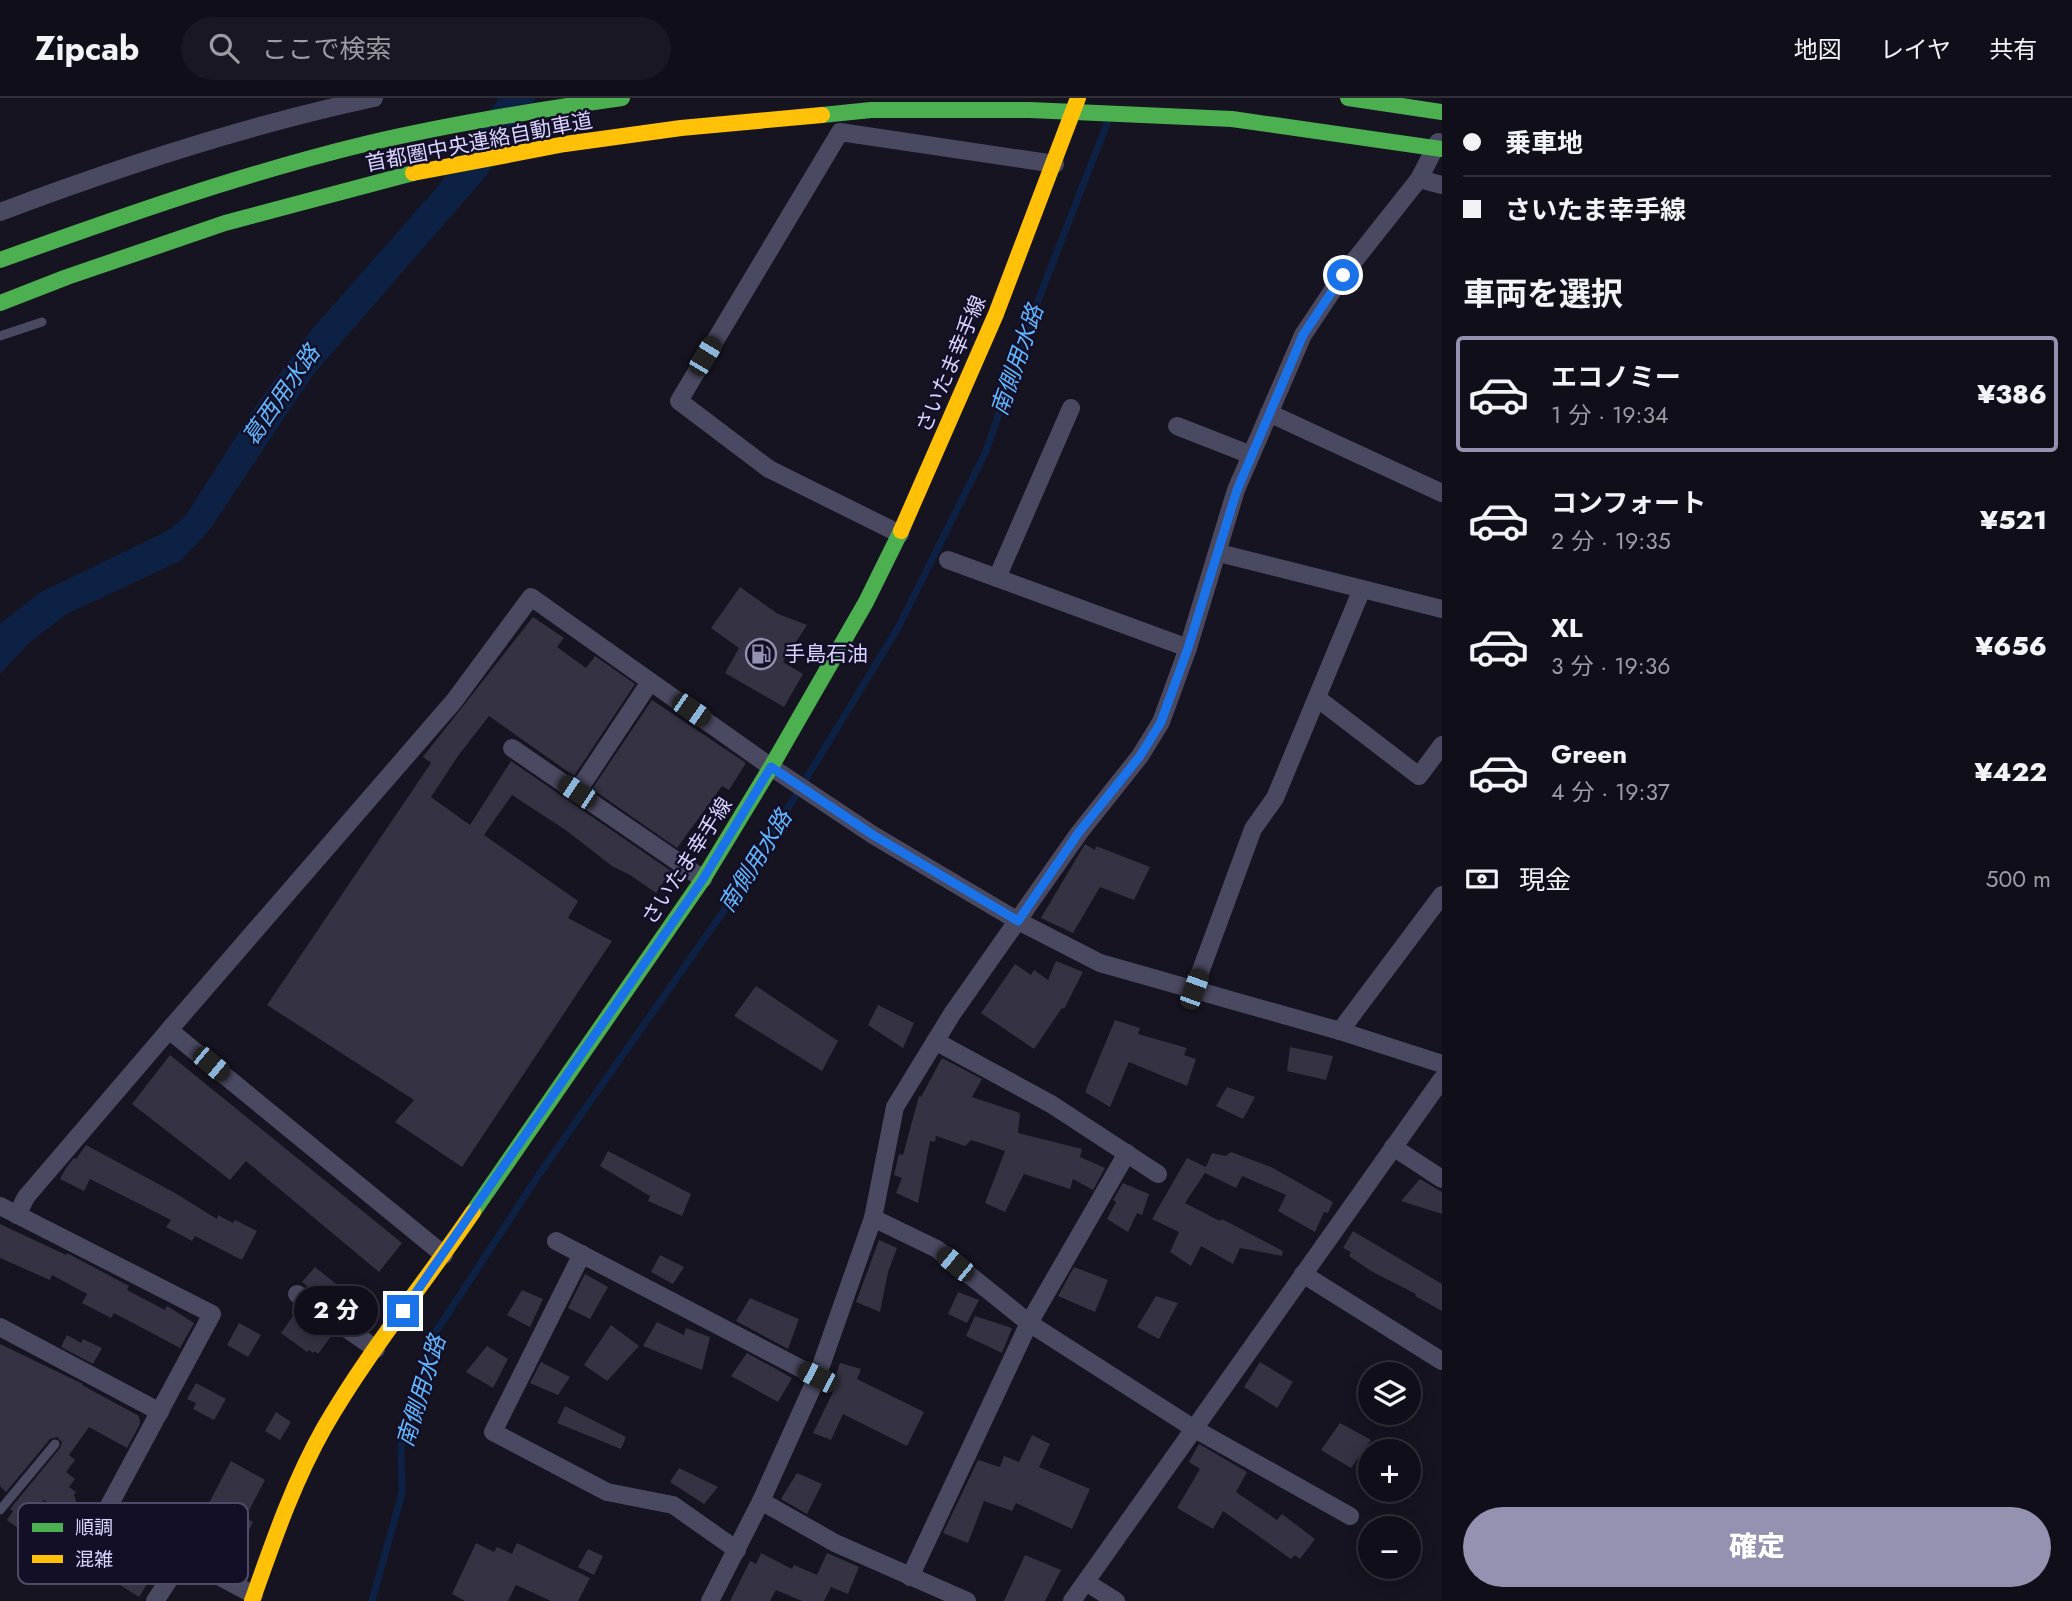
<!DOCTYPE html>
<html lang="ja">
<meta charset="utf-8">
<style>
body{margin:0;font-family:Jost,"Noto Sans JP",sans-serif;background:#191822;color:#f1f3f6;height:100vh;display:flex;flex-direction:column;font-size:26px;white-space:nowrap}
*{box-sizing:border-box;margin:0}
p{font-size:23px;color:#9c9ca2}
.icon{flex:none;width:38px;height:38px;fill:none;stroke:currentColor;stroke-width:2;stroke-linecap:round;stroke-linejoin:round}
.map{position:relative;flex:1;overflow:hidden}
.details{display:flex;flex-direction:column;background:#100f19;width:630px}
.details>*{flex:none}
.guide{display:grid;align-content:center;height:154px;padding:0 21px;background:#100f19}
.fabs{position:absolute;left:1358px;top:1264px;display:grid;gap:14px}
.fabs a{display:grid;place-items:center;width:63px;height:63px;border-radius:50%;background:#100f19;box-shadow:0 4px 18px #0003,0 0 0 2px #302f38;font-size:35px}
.end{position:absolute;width:32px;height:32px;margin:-16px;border:9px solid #1a73e8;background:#fff;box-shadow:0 0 0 4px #fff}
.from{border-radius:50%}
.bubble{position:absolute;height:49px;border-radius:24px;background:#100f19;box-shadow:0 4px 18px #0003,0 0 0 2px #302f38;font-size:23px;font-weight:800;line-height:49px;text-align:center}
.car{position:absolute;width:21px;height:42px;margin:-21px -10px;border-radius:9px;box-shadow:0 0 5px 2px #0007;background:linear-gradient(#222 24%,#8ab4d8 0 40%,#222 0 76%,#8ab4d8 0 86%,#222 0)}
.guide b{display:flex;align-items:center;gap:24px;height:66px;font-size:26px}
.guide b+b{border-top:2px solid #302f38}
.guide i{width:18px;height:18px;background:#f1f3f6}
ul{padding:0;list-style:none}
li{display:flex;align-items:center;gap:21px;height:116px;margin:0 14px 10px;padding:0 7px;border:4px solid transparent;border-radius:7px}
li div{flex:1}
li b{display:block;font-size:26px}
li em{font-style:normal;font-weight:800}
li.on{border-color:#9591b1}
li>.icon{width:63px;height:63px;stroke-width:1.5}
h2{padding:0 21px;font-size:32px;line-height:84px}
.pay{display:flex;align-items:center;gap:18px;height:77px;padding:0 21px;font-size:26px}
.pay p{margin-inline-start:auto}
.primary-button{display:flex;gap:14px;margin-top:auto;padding:14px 21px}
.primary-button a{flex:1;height:80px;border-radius:42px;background:#9591b1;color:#fff;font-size:28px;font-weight:800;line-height:80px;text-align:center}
header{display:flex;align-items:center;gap:42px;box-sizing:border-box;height:98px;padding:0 35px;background:#100f19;border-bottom:2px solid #302f38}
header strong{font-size:33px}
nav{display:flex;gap:38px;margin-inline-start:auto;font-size:24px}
.search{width:490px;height:63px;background:#191822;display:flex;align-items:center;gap:18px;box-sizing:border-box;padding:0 24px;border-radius:38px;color:#9c9ca2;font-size:26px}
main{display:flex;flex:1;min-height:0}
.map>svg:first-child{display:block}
</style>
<header>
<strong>Zipcab</strong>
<div class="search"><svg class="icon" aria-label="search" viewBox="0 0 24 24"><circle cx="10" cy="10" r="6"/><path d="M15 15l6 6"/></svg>ここで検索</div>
<nav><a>地図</a><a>レイヤ</a><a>共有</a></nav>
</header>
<main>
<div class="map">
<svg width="1442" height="1503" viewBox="0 0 1442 1503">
<rect width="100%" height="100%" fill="#161421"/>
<!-- water -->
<polygon fill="#0d2144" points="499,0 536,0 486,78 313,277 208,434 180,463 67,516 31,543 0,576 0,526 3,523 41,494 169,432 186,417 255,309 313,230 439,87"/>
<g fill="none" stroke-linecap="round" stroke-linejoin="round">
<!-- stream -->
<polyline stroke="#0d2144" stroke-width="7" points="372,1503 402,1395 401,1348 421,1295 437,1232 540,1075 737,794 898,530 986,353 1039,200 1108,23"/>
</g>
<!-- building -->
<g fill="#343243">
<polygon points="740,489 778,516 807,527 783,564 803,576 784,609 725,575 739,550 711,530"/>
<polygon points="533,519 564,540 557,549 586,570 595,558 635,586 574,678 489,618 458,658 431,699 470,727 511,663 671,773 656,795 630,777 612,768 567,733 512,697 484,737 578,803 568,820 612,843 462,1069 395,1024 414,1002 267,907 431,665 423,659"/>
<polygon points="652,602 746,665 729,692 722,688 677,750 592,691"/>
<polygon points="1085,746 1095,752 1096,748 1150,769 1134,802 1100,789 1073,835 1041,820"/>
<polygon points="1056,863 1083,874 1064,911 1062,910 1034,951 981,915 1015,866 1031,877 1034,872 1048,882"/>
<polygon points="756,888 838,943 822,973 734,918"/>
<polygon points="878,907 914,925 903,950 868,927"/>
<polygon points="1115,922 1140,930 1138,936 1187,950 1184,957 1196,961 1187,988 1129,964 1110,1009 1085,994"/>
<polygon points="1290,949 1333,958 1326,982 1287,973"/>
<polygon points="170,957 402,1145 379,1174 246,1063 230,1082 132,1006"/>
<polygon points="942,960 982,981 972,999 1020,1015 1018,1035 1082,1051 1080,1059 1105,1070 1093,1092 1073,1081 1070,1091 1024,1076 1005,1114 985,1105 1005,1053 971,1042 965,1048 936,1038 935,1044 930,1043 918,1105 896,1095 902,1080 894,1077 899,1056 903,1057 919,998 921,999"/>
<polygon points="1227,989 1255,999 1243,1021 1216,1008"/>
<polygon points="86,1047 175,1095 217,1121 218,1117 233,1125 235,1122 257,1133 242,1162 195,1138 192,1143 166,1129 171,1122 90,1081 84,1093 60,1081 66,1070 74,1060 76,1061"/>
<polygon points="608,1053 691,1096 682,1118 648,1103 650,1098 600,1068"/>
<polygon points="1231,1054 1271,1069 1333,1104 1328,1115 1324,1114 1315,1134 1278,1113 1286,1097 1242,1078 1236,1090 1205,1075 1185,1105 1220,1123 1222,1121 1283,1153 1282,1158 1240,1150 1233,1166 1201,1148 1191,1168 1170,1154 1179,1134 1152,1121 1187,1060 1206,1069 1212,1055 1226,1058"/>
<polygon points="1420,1081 1442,1094 1442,1116 1401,1103"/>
<polygon points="1123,1085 1149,1096 1142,1117 1137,1115 1128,1134 1107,1121 1116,1104 1113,1102"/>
<polygon points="0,1126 66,1157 67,1155 129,1188 127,1192 165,1212 167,1208 194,1225 180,1250 114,1215 111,1220 82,1205 87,1196 52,1177 50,1182 0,1160"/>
<polygon points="1353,1133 1442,1186 1442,1213 1415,1198 1416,1196 1371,1173 1349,1158 1351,1154 1343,1150"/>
<polygon points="879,1142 897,1150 888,1174 880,1214 856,1204"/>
<polygon points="660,1157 684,1169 673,1186 651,1174"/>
<polygon points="315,1169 340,1189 336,1194 351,1204 344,1215 302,1184"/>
<polygon points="1074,1169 1108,1182 1095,1214 1058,1198"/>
<polygon points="585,1176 608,1189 590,1221 568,1210"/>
<polygon points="522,1192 543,1201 530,1229 507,1217"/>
<polygon points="958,1194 979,1202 967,1225 948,1216"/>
<polygon points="1156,1198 1178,1205 1159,1241 1137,1229"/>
<polygon points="750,1200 799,1221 788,1251 736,1223"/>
<polygon points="298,1211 332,1237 318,1256 315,1253 313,1255 309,1252 307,1254 281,1235"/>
<polygon points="975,1218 1012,1230 1002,1255 966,1238"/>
<polygon points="657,1224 684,1237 686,1230 710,1239 702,1272 643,1248"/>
<polygon points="239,1225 261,1237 248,1259 227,1247"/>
<polygon points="611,1227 639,1248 607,1283 584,1267"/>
<polygon points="67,1237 81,1245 83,1241 102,1250 93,1266 61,1249"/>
<polygon points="0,1246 83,1286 82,1287 139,1318 140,1326 127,1350 89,1329 69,1357 75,1362 66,1374 75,1381 69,1389 76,1394 74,1397 76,1403 66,1418 44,1402 22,1433 7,1422 13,1413 10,1411 60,1350 62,1344 57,1339 50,1341 6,1394 0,1388"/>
<polygon points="487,1248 508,1261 493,1290 466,1274"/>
<polygon points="747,1255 792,1280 778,1304 731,1278"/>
<polygon points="541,1264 570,1279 558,1297 530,1285"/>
<polygon points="1260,1264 1293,1284 1277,1310 1244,1289"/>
<polygon points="840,1265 861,1271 857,1281 924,1314 907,1348 843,1316 831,1342 813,1335 835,1290 832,1289"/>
<polygon points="196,1285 226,1301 214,1322 193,1311 196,1305 187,1301"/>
<polygon points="565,1308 626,1339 621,1351 557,1325"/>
<polygon points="276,1314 291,1324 280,1342 265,1333"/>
<polygon points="1340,1325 1371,1342 1351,1370 1321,1352"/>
<polygon points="1032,1337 1050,1346 1039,1369 1090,1391 1072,1431 1016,1405 1012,1413 984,1403 968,1445 943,1435 978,1362 1000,1369 1004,1358 1019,1364"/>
<polygon points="1199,1346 1247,1374 1236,1394 1277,1422 1282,1416 1315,1441 1300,1461 1295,1457 1291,1461 1223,1413 1213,1431 1177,1410 1200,1371 1189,1364"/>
<polygon points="231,1363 265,1382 245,1420 253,1424 242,1447 197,1428"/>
<polygon points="679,1370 718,1389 704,1406 670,1384"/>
<polygon points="797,1375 822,1386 807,1416 781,1401"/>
<polygon points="476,1445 494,1454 497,1449 512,1456 517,1445 590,1480 578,1503 551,1503 516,1487 508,1503 465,1503 452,1496"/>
<polygon points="588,1451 603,1458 594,1477 578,1469"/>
<polygon points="761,1455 792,1471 794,1467 817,1477 827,1455 859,1469 848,1496 831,1489 824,1503 802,1503 776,1492 770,1503 730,1503 750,1463 756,1466"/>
<polygon points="1025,1457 1061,1472 1045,1503 1004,1503"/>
<polygon points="123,1464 150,1481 139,1499 112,1482"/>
</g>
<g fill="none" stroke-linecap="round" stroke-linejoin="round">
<!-- lane -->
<g stroke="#4a4962" stroke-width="9">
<polyline points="0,238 42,224"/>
<polyline points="0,1412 55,1346"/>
</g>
<!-- street -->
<g stroke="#4a4962" stroke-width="18">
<polyline points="1419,81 1442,87"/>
<path d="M0 114C122 68 247 27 374 0"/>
<polyline points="1269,315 1442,395"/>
<polyline points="1177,328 1251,357"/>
<polyline points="900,436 769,371 679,303 840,34 1055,66"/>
<polyline points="1219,455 1442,511"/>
<polyline points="948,462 1188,550"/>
<polyline points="997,480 1071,310"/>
<polyline points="1317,600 1419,678 1442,647"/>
<polyline points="512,650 703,781"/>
<polyline points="577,694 650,584"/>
<polyline points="1194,891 1253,731 1275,700 1362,491"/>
<polyline points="169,932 454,603 531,499 771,669 873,737 1018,823 1100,865 1340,933 1442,966"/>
<polyline points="1340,933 1442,797"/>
<polyline points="935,943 1051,1006 1158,1076"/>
<polyline points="1393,1049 1442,1081"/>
<polyline points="0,1108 212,1216 104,1417 254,1497"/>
<polyline points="17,1117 26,1099 169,932 444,1157"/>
<polyline points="873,1120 937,1151 1029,1225 1193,1330 1350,1418"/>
<polyline points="556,1143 817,1279"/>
<polyline points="582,1156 493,1334 607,1394 673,1407 737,1452"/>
<polyline points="1303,1176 1442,1263"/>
<polyline points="297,1196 376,1251"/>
<polyline points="0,1229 160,1314"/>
<polyline points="761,1403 835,1445 967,1503"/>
<polyline points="910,1479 1029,1225 1127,1055"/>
<polyline points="1086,1484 1116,1503"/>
<polyline points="155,1503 184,1459"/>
<polyline points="710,1503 761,1403 817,1279 873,1120 895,1009 952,916 1079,735 1140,658 1161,624 1188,550 1236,392 1303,237 1343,177 1419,81 1438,44"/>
<polyline points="1072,1503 1442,981"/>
</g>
<!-- fast -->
<g stroke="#4caf50" stroke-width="16">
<polyline points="1348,0 1442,14"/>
<polyline points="822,17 871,12 1030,12 1232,21 1442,51"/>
<path d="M0 162C120 119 241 76 365 46 450 26 536 12 622 0"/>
<polyline points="0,205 67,179 225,125 413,75"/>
<polyline points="473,1114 703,781 771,669 866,504 901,433"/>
</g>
<!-- slow -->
<g stroke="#ffc107" stroke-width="16">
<polyline points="413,75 565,46 681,30 822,17"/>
<polyline points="901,433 996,216 1078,0"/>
<path d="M252 1503C273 1444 293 1385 324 1330 367 1255 424 1186 473 1114"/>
</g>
</g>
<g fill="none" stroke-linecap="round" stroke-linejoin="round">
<!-- route -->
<polyline stroke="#1a73e8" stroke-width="9" points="403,1213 703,781 771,669 873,737 1018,823 1079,734 1140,658 1161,624 1188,550 1237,392 1303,237 1343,177"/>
</g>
<!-- icons -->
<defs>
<g id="fuel-ring" transform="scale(1.575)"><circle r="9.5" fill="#130f26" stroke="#9591b1" stroke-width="1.5"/><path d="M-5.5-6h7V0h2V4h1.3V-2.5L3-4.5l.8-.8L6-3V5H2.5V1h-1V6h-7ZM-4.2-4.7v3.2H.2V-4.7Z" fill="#9591b1"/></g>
</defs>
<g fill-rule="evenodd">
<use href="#fuel-ring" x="761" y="556"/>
</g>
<g text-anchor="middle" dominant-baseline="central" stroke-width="5" stroke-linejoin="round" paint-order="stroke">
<!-- street labels -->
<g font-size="21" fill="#d9d4ff" stroke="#130f26">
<text transform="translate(479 44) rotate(-11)">首都圏中央連絡自動車道</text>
<text transform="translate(951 266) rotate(-67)">さいたま幸手線</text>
<text transform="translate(687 763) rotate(-57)">さいたま幸手線</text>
</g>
<!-- poi labels -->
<g font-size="21" fill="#d9d4ff" stroke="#130f26" text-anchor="start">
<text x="784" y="556">手島石油</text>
</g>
<!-- water labels -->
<g font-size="23" font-style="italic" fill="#62b6ff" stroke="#130f26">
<text transform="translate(1017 262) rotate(-71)">南側用水路</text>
<text transform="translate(281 297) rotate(-55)">葛西用水路</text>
<text transform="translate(755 763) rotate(-58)">南側用水路</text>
<text transform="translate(421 1293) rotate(-73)">南側用水路</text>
</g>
</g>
<!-- legend -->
<rect x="18" y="1405" width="230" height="81" rx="10" fill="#130f26" stroke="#4e4a67" stroke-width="2"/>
<rect x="32" y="1425" width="31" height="9" fill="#4caf50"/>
<rect x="32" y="1457" width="31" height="8" fill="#ffc107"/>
<g font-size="19" fill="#d9d4ff">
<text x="75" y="1436">順調</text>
<text x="75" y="1468">混雑</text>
</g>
</svg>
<div class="fabs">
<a><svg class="icon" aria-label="layers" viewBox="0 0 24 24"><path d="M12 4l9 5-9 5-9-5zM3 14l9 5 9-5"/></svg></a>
<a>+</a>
<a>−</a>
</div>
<i class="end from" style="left:1343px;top:177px"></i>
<i class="end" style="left:403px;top:1213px"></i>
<div class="bubble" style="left:294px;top:1188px;width:84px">2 分</div>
<i class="car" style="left:705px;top:258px;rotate:31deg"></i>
<i class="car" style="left:691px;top:612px;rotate:125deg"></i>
<i class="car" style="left:577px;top:694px;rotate:304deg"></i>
<i class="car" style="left:1194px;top:891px;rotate:20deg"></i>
<i class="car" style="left:211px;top:966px;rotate:130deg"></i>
<i class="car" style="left:955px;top:1166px;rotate:309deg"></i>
<i class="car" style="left:817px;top:1279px;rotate:297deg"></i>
</div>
<section class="details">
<div class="guide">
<b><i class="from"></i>乗車地</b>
<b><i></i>さいたま幸手線</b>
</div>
<h2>車両を選択</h2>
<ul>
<li class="on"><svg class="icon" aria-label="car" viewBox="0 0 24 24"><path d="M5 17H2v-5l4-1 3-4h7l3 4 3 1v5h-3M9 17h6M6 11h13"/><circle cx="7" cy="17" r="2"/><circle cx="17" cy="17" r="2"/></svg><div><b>エコノミー</b><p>1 分 · 19:34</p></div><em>¥386</em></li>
<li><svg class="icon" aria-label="car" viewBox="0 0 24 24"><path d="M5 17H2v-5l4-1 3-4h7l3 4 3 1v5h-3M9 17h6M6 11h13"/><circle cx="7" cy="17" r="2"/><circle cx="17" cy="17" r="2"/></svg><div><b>コンフォート</b><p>2 分 · 19:35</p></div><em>¥521</em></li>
<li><svg class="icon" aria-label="car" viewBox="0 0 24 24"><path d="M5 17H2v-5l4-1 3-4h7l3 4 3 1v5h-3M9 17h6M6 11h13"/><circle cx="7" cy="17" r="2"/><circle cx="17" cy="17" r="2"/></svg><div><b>XL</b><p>3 分 · 19:36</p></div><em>¥656</em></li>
<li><svg class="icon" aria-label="car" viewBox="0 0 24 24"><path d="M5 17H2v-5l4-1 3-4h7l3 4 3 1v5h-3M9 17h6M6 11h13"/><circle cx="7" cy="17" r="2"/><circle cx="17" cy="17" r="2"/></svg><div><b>Green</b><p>4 分 · 19:37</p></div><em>¥422</em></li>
</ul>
<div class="pay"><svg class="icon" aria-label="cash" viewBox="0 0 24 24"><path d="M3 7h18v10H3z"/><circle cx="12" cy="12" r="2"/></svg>現金<p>500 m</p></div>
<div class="primary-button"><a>確定</a></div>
</section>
</main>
